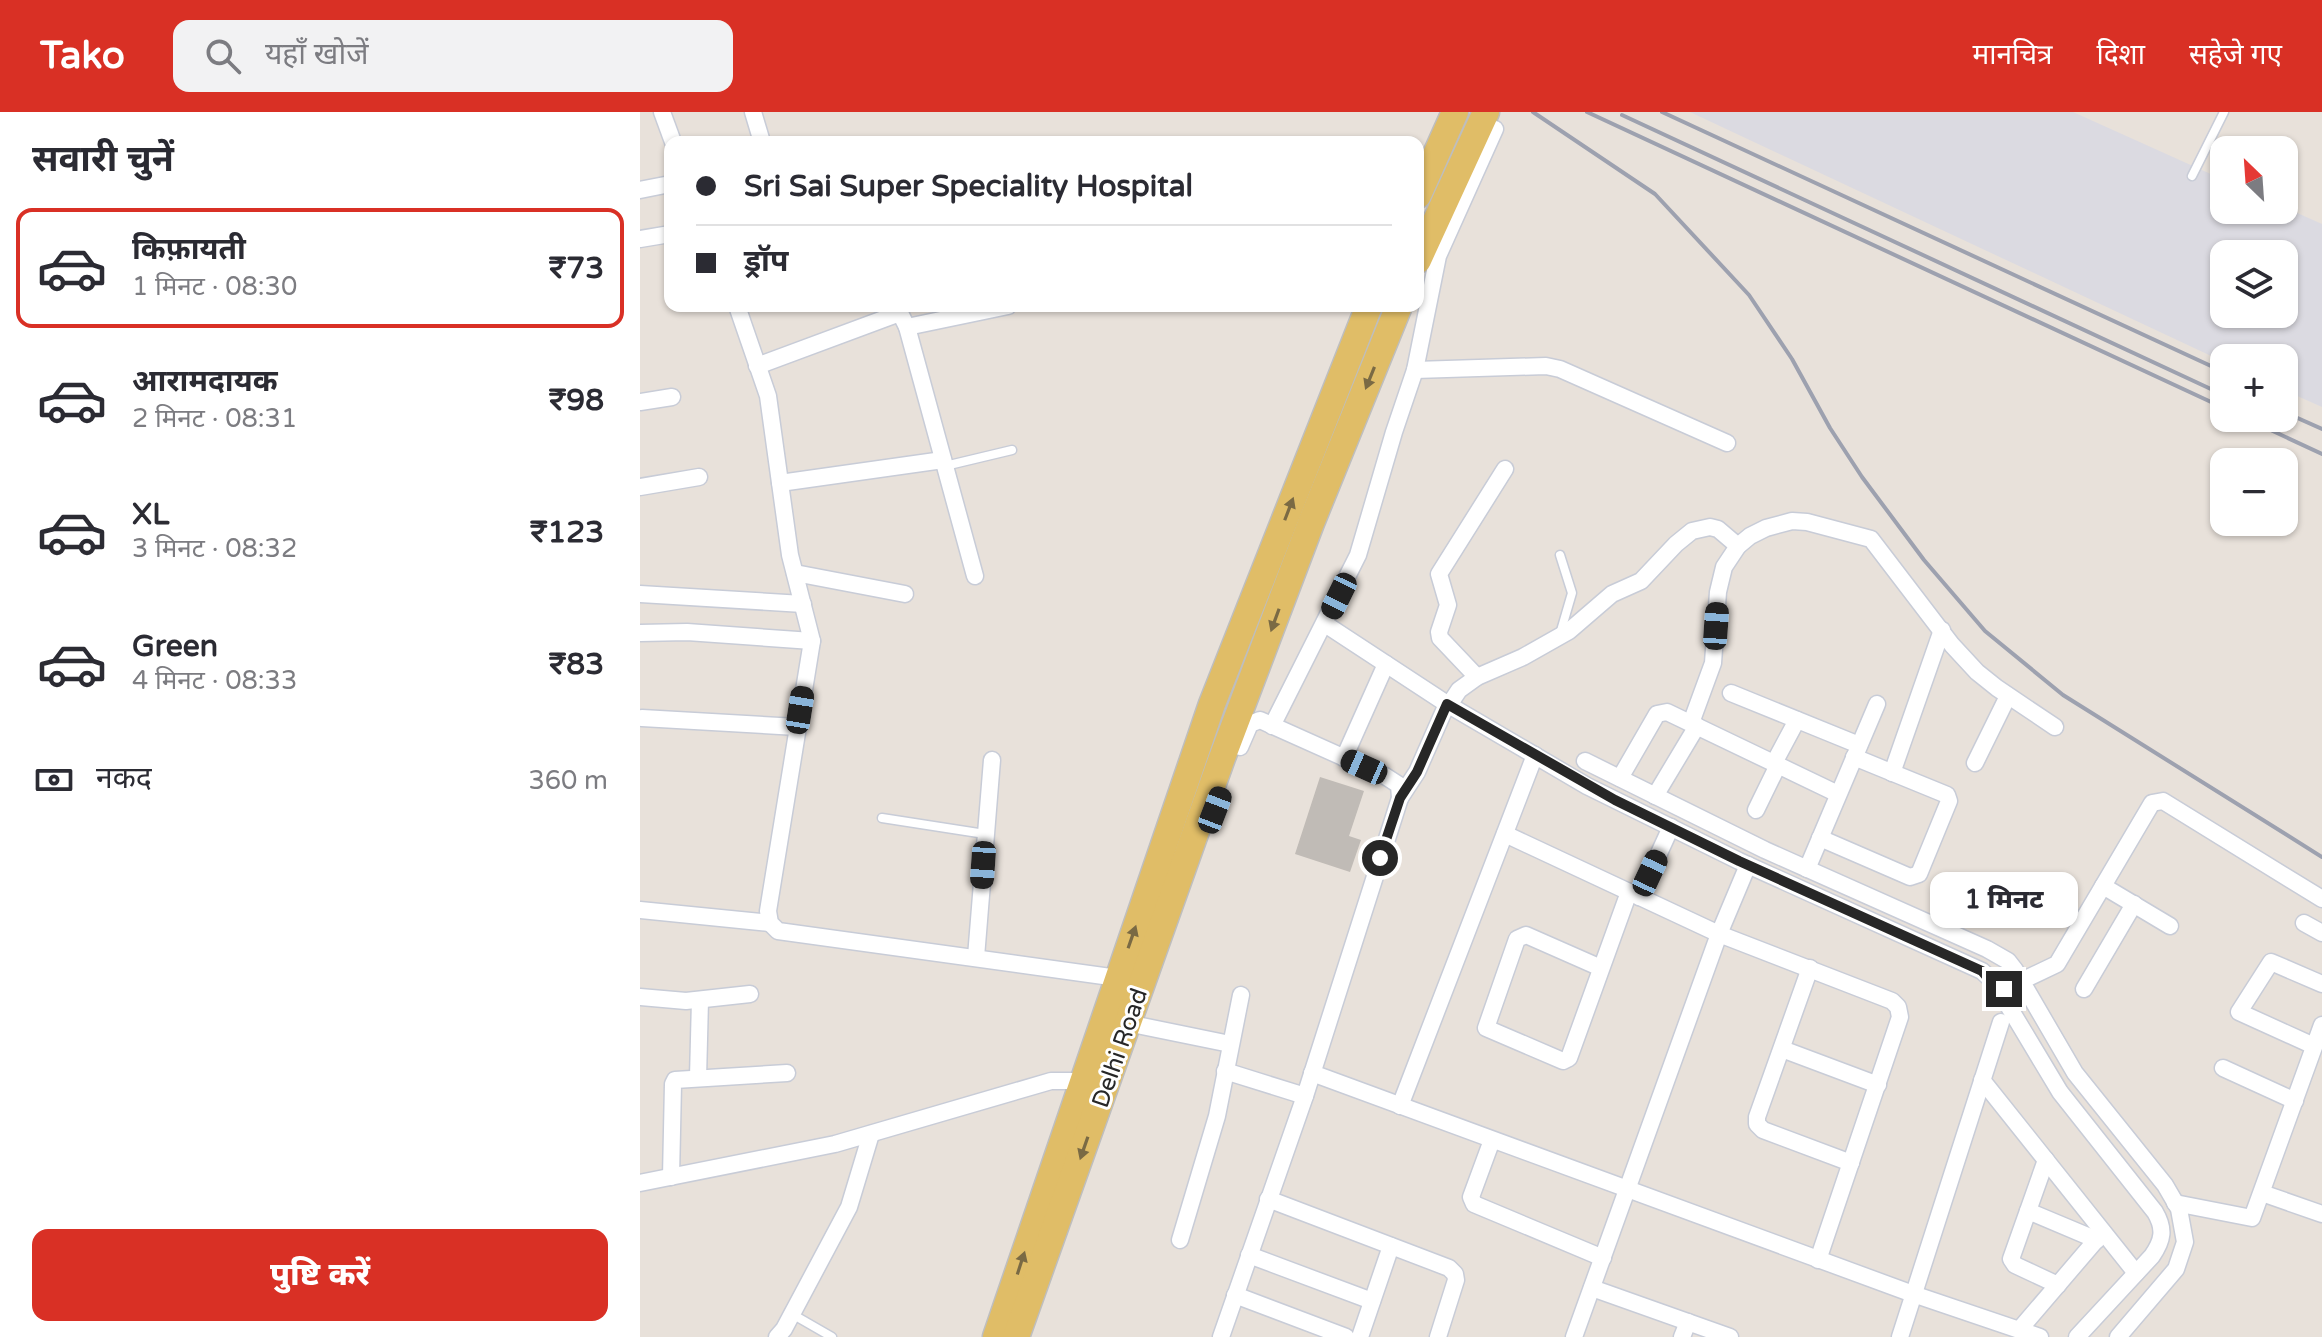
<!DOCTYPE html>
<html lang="hi">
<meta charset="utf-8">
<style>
body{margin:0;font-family:"Varela Round","Noto Sans Devanagari",sans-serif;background:#f2f2f3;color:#2b2b33;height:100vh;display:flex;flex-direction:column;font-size:30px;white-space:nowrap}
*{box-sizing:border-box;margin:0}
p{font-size:26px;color:#7c7c81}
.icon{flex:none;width:44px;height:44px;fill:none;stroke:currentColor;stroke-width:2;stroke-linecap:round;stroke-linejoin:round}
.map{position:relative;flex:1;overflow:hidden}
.side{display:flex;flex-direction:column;background:#fff;width:640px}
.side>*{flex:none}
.banner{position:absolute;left:24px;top:24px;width:760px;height:176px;border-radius:16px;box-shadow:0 2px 6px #0004;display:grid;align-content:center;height:176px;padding:0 32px;background:#fff}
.needle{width:52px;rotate:335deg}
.controls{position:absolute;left:1570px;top:24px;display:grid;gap:16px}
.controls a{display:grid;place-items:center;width:88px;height:88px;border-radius:16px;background:#fff;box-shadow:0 2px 6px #0004;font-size:40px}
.end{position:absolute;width:36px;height:36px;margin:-18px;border:10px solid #272727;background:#fff;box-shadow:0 0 0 4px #fff}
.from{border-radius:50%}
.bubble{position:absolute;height:56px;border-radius:16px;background:#fff;box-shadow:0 2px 6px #0004;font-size:26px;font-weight:800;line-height:56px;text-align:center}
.car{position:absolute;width:24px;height:48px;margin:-24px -12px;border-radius:10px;box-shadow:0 0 6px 2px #0007;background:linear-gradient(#222 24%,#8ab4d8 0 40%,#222 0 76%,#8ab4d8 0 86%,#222 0)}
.banner b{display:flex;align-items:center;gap:28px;height:76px;font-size:30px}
.banner b+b{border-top:2px solid #e1e1e2}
.banner i{width:20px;height:20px;background:#2b2b33}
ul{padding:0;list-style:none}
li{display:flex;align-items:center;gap:24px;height:120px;margin:0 16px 12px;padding:0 16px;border:4px solid transparent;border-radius:16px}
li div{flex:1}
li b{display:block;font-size:30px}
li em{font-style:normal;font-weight:800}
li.on{border-color:#d93025}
li>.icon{width:72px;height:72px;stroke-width:1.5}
h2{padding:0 32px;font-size:36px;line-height:96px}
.pay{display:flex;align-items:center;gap:20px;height:88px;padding:0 32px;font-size:30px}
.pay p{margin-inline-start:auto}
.action{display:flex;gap:16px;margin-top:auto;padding:16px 32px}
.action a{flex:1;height:92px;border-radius:16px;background:#d93025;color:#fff;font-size:32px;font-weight:800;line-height:92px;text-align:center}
header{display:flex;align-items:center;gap:48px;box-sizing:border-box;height:112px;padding:0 40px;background:#d93025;color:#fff}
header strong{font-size:38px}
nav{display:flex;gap:44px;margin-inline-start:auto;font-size:28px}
.search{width:560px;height:72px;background:#f2f2f3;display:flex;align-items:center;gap:20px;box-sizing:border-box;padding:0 28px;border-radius:16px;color:#7c7c81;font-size:30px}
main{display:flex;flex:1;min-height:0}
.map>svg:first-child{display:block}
</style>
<header>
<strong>Tako</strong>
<div class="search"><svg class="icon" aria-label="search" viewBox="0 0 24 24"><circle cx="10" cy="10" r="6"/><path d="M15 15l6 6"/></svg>यहाँ खोजें</div>
<nav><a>मानचित्र</a><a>दिशा</a><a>सहेजे गए</a></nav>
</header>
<main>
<section class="side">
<h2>सवारी चुनें</h2>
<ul>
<li class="on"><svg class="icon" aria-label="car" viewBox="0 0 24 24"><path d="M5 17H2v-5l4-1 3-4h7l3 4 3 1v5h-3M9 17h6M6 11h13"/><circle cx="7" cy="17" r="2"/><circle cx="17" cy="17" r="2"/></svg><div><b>किफ़ायती</b><p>1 मिनट · 08:30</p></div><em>₹73</em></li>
<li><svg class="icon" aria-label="car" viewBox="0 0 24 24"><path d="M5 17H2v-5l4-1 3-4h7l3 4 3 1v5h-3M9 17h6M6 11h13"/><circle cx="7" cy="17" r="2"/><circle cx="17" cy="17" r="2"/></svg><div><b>आरामदायक</b><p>2 मिनट · 08:31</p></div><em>₹98</em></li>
<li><svg class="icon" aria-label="car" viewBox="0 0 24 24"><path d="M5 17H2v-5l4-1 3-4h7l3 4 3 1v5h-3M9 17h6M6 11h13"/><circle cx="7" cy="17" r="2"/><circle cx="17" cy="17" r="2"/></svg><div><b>XL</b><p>3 मिनट · 08:32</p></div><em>₹123</em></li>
<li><svg class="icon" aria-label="car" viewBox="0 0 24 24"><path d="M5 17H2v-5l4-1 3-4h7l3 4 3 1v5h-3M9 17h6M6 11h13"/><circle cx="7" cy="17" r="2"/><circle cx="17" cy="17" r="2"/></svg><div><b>Green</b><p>4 मिनट · 08:33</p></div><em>₹83</em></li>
</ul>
<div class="pay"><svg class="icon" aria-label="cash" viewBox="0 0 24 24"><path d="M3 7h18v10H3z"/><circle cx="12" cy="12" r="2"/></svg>नकद<p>360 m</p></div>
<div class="action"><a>पुष्टि करें</a></div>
</section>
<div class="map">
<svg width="1682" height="1225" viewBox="0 0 1682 1225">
<rect width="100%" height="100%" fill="#e8e1da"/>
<!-- industrial -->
<path fill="#dbdae1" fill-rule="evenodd" d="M1050 0H1433L1584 68V98H1644V95L1682 112V295L1644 278V246H1584V250ZM1584 142H1644V202H1584Z"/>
<!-- building -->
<polygon fill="#c0bbb6" points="680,665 724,679 709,724 721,728 710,760 655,742"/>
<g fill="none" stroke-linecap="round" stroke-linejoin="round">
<!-- lane casing -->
<g stroke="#c8ccd7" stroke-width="11">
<g id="lane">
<polyline points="1552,64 1584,0"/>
<polyline points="305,354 372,338"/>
<polyline points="920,522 932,481 920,443"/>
<polyline points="242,706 345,722"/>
<polyline points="152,1202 192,1225"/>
</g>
</g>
<!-- street casing -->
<g stroke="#c8ccd7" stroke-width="19">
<g id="street">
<polyline points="22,0 33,30"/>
<polyline points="113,0 122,30"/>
<polyline points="0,78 30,72"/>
<polyline points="0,127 30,122"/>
<polyline points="97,194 128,284 150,443 172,529 128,799 130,811 138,819 485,867"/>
<polyline points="267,215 368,194"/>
<polyline points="117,254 257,202 261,203 267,215 335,464"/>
<polyline points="775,258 906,254 920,257 1087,331"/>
<polyline points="0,290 32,285"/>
<polyline points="140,371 303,348"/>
<polyline points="0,375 59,365"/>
<polyline points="155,461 265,482"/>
<polyline points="0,482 163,492"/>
<path d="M685 512 807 592 947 674 1099 749 1342 859 1354 870 1420 980 1515 1100C1525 1117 1523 1128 1512 1144L1437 1225"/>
<polyline points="0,521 47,520 172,529"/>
<polyline points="837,565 800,526 799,520 808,493 799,462 865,357"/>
<polyline points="1091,581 1219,633"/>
<polyline points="809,593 819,578 837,565 883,545 929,519 972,482 1001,469 1036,432 1052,419 1070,415 1078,417 1098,434"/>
<polyline points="2,606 157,615"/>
<polyline points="1051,611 1073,551 1078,480 1084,455 1098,434 1110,424 1126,416 1152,409 1167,410 1231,427 1312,533 1337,560 1357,576 1415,615"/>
<polyline points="632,614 718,443 754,320 775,258 798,144 855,17"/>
<polyline points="704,646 746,552"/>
<polyline points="945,649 1125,738 1347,837 1368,849 1375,858 1435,961 1525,1073 1539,1097 1545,1130 1536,1157 1478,1225"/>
<polyline points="1134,651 1157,608"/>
<polyline points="1335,651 1368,584"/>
<polyline points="1252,661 1302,518"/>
<polyline points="980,666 1017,602 1027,600 1198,682"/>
<polyline points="1015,684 1057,614"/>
<polyline points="760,686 777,660 807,592"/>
<polyline points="1116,698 1138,653"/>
<polyline points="865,722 1079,822 1252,889 1258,895 1260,905 1178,1148"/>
<polyline points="1180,726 1270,765 1279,762 1309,689 1307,683 1214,645"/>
<polyline points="1167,757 1237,592"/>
<polyline points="1463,774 1530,814"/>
<polyline points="999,785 1031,715"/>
<polyline points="0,798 130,811"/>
<polyline points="1664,811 1682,821"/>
<polyline points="336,845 352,648"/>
<polyline points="961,856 886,823 877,827 846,916 923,949 929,946 989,780"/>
<polyline points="1170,856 1117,1005 1117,1012 1123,1018 1211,1051"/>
<polyline points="1373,873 1417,852 1512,691 1523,689 1682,787"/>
<polyline points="1444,877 1494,792"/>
<polyline points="0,885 46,889 110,882"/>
<polyline points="482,910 590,932"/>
<polyline points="1674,934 1599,900 1631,850 1682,872"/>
<polyline points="1142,937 1238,973"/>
<polyline points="1583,956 1655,989"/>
<polyline points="585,959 665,984"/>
<polyline points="672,961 1273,1182 1400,1225"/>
<polyline points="58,966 60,888"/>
<polyline points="1342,968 1496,1161"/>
<polyline points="760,994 895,643"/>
<polyline points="852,1028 831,1085 834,1092 963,1146"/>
<polyline points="1406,1048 1371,1147 1375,1153 1418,1173"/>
<polyline points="31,1065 33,972 35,968 147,961"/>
<polyline points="0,1071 195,1032 411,969 449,969"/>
<polyline points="1622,1081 1682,1102"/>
<polyline points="628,1087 809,1156 815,1162 816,1168 798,1225"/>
<polyline points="1535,1091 1612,1106 1682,913"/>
<polyline points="1388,1099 1457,1128"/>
<polyline points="540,1128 577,1004 601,883"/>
<polyline points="609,1143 732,1189"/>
<polyline points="952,1176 1090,1225"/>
<polyline points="595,1183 706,1225"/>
<polyline points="1380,1217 1463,1120"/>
<polyline points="137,1225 144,1217 209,1095 231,1022"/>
<polyline points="581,1225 665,984 760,686 759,673 745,664 620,608 610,612 600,635"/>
<polyline points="720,1225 751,1134"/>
<polyline points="934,1225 1079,822 1108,753"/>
<polyline points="1042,1225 1048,1210"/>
<polyline points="1260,1225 1361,910"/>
</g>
</g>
<!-- primary casing -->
<g stroke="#bebebe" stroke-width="29">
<g id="primary">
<polyline points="778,83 815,0"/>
<polyline points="778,148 846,0"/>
<polyline points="356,1225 572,592 729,194"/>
<polyline points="376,1225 582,646 671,411 759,194"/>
</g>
</g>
<!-- lane -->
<use href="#lane" stroke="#fff" stroke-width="8"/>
<!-- street -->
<use href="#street" stroke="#fff" stroke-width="16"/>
<!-- primary -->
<use href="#primary" stroke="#e0bd67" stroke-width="26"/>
<!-- rail -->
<g stroke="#9da1af" stroke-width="4">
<polyline points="893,0 1015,82 1109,183 1152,247 1190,316 1222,365 1284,448 1345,519 1423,583 1682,745"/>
<polyline points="947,0 1584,296"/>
<polyline points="1022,0 1584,260"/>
<polyline points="982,3 1573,278"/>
<polyline points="1644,300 1682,317"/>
<polyline points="1605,306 1682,342"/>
</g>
</g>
<!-- one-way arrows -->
<defs><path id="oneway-solid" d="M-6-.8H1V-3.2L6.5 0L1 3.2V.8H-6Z" transform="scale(2)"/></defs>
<g fill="#7a6a44">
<use href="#oneway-solid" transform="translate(730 266) rotate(112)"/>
<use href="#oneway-solid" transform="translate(649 397) rotate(-69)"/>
<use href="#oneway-solid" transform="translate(635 508) rotate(110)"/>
<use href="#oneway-solid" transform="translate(492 825) rotate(-71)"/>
<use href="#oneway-solid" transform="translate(444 1036) rotate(109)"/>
<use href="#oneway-solid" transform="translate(381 1151) rotate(-72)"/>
</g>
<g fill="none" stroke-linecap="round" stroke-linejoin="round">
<!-- route -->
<polyline stroke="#272727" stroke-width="10" points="740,746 760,686 777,660 807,592 975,688 1099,749 1342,859 1359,879 1364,877"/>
</g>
<g text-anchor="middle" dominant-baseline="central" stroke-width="6" stroke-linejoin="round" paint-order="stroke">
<!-- street labels -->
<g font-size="24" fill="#272727" stroke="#fff">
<text transform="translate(480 936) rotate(-71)">Delhi Road</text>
</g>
</g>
</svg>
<div class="controls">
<a><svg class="needle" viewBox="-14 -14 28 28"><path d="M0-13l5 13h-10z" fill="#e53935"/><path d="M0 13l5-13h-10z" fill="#7c7c81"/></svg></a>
<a><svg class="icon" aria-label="layers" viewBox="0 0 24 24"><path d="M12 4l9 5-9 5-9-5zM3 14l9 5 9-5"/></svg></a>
<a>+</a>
<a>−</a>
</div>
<i class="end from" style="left:740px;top:746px"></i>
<i class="end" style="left:1364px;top:877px"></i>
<div class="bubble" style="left:1290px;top:760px;width:148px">1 मिनट</div>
<i class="car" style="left:699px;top:484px;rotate:206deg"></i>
<i class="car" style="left:1076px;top:514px;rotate:4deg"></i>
<i class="car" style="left:160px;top:598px;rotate:9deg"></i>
<i class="car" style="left:724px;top:655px;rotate:294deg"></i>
<i class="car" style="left:575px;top:698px;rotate:21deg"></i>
<i class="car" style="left:343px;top:753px;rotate:184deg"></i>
<i class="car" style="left:1010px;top:761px;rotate:25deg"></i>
<div class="banner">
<b><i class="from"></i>Sri Sai Super Speciality Hospital</b>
<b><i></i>ड्रॉप</b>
</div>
</div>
</main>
